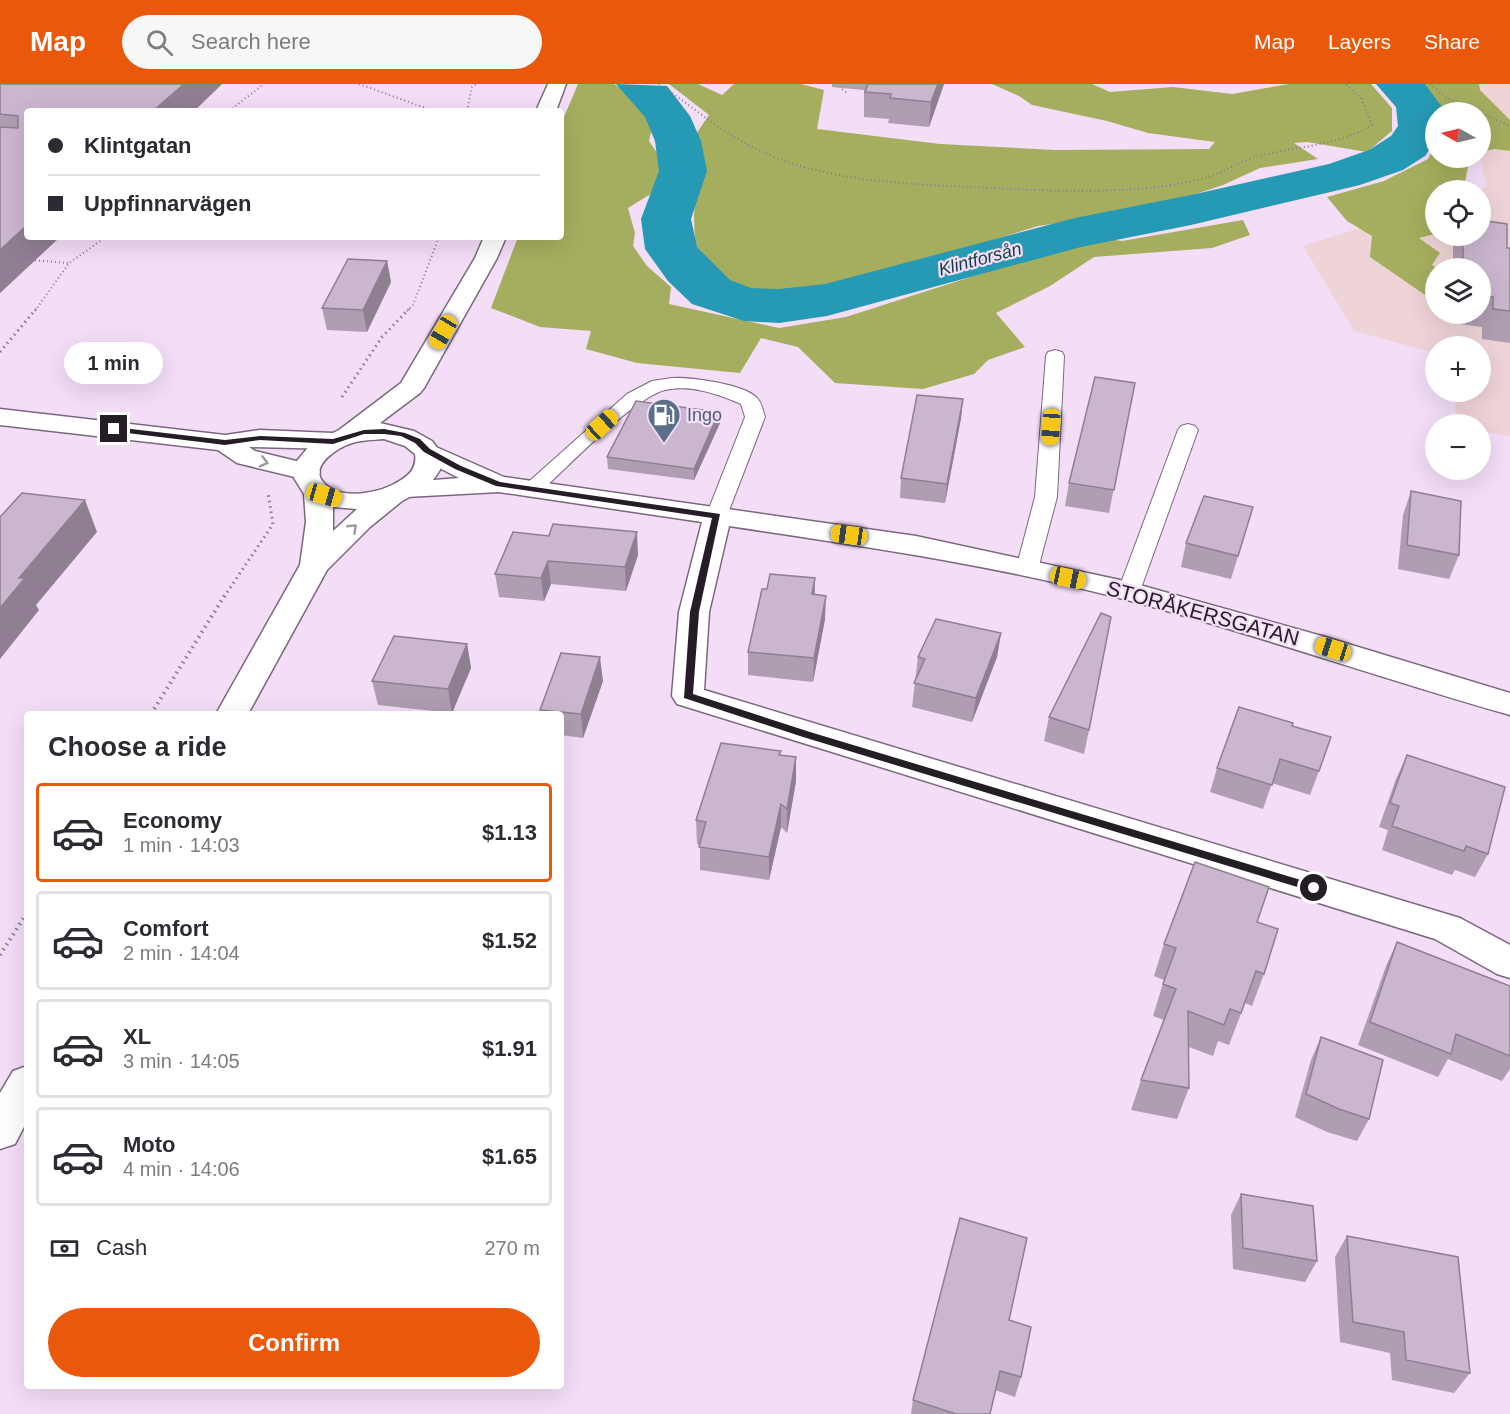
<!DOCTYPE html>
<meta charset="utf-8">
<style>
body{margin:0;font-family:Arial,sans-serif;background:#f7f7f7;color:#2b2b33;height:100vh;display:flex;flex-direction:column;font-size:22px;white-space:nowrap}
*{box-sizing:border-box;margin:0}
p{font-size:20px;color:#7c7c81}
.icon{flex:none;width:33px;height:33px;fill:none;stroke:currentColor;stroke-width:2;stroke-linecap:round;stroke-linejoin:round}
.map{position:relative;flex:1;overflow:hidden}
.drawer{position:absolute;left:24px;top:627px;width:540px;height:678px;display:flex;flex-direction:column;background:#fff;border-radius:6px;box-shadow:0 6px 24px #0002}
.drawer>*{flex:none}
.hud{position:absolute;left:24px;top:24px;width:540px;height:132px;border-radius:6px;box-shadow:0 6px 24px #0002;display:grid;align-content:center;height:132px;padding:0 24px;background:#fff}
.needle{width:39px;rotate:278deg}
.buttons{position:absolute;left:1425px;top:18px;display:grid;gap:12px}
.buttons a{display:grid;place-items:center;width:66px;height:66px;border-radius:50%;background:#fff;box-shadow:0 6px 24px #0002;font-size:30px}
.end{position:absolute;width:27px;height:27px;margin:-14px;border:8px solid #251d26;background:#fff;box-shadow:0 0 0 3px #fff}
.from{border-radius:50%}
.bubble{position:absolute;height:42px;border-radius:21px;background:#fff;box-shadow:0 6px 24px #0002;font-size:20px;font-weight:800;line-height:42px;text-align:center}
.car{position:absolute;width:18px;height:36px;margin:-18px -9px;border-radius:8px;box-shadow:0 0 4px 2px #0007;background:linear-gradient(#f5c518 24%,#345 0 40%,#f5c518 0 76%,#345 0 86%,#f5c518 0)}
.hud b{display:flex;align-items:center;gap:21px;height:57px;font-size:22px}
.hud b+b{border-top:2px solid #e1e1e2}
.hud i{width:15px;height:15px;background:#2b2b33}
ul{padding:0;list-style:none}
li{display:flex;align-items:center;gap:18px;height:99px;margin:0 12px 9px;padding:0 12px;border:3px solid #e1e1e2;border-radius:6px}
li div{flex:1}
li b{display:block;font-size:22px}
li em{font-style:normal;font-weight:800}
li.on{border-color:#ea580c}
li>.icon{width:54px;height:54px;stroke-width:1.5}
h2{padding:0 24px;font-size:27px;line-height:72px}
.pay{display:flex;align-items:center;gap:15px;height:66px;padding:0 24px;font-size:22px}
.pay p{margin-inline-start:auto}
.button{display:flex;gap:12px;margin-top:auto;padding:12px 24px}
.button a{flex:1;height:69px;border-radius:36px;background:#ea580c;color:#fff;font-size:24px;font-weight:800;line-height:69px;text-align:center}
header{display:flex;align-items:center;gap:36px;box-sizing:border-box;height:84px;padding:0 30px;background:#ea580c;color:#fff}
header strong{font-size:28px}
nav{display:flex;gap:33px;margin-inline-start:auto;font-size:21px}
.search{width:420px;height:54px;background:#f7f7f7;display:flex;align-items:center;gap:15px;box-sizing:border-box;padding:0 21px;border-radius:33px;color:#7c7c81;font-size:22px}
.map>svg:first-child{display:block}
</style>
<header>
<strong>Map</strong>
<div class="search"><svg class="icon" aria-label="search" viewBox="0 0 24 24"><circle cx="10" cy="10" r="6"/><path d="M15 15l6 6"/></svg>Search here</div>
<nav><a>Map</a><a>Layers</a><a>Share</a></nav>
</header>
<div class="map">
<svg width="1510" height="1330" viewBox="0 0 1510 1330">
<rect width="100%" height="100%" fill="#f3ddf7"/>
<!-- education -->
<path fill="#efd4d7" fill-rule="evenodd" d="M1463 0H1510V352L1481 347 1480 340H1456L1455 308H1480V262H1436L1435 269 1354 247 1303 162 1435 120 1436 152H1480V106H1478L1487 103 1480 74V28ZM1436 184H1480V230H1436Z"/>
<!-- forest -->
<g fill="#a5ae5e">
<polygon points="578,0 614,0 635,14 637,22 654,36 649,57 667,83 662,103 628,124 635,149 633,162 647,182 671,203 669,220 779,244 846,233 1095,153 1122,157 1243,136 1250,151 1212,164 1094,173 1050,202 996,229 1025,263 988,276 974,290 923,305 835,299 798,263 761,254 740,289 637,279 586,265 591,247 540,243 491,224 518,153 561,153 561,40"/>
<polygon points="669,0 698,0 722,11 734,0 801,0 824,6 817,45 940,60 1055,66 1209,65 1215,58 1148,49 1107,37 1032,21 1019,12 992,0 1092,0 1110,8 1173,3 1232,10 1289,0 1371,0 1392,24 1392,47 1367,68 1307,58 1294,59 1318,75 1260,84 1223,101 1160,122 1110,132 1038,142 967,164 795,212 742,211 711,191 695,162 694,131 698,80 694,53 709,31"/>
<polygon points="1417,0 1479,0 1480,6 1510,36 1510,67 1495,65 1481,68 1480,28 1435,30 1418,10 1422,6"/>
<polygon points="1435,62 1436,74 1470,74 1464,102 1470,106 1436,106 1435,150 1419,154 1440,169 1432,181 1437,184 1435,213 1428,213 1370,173 1372,152 1347,137 1327,113 1384,97 1428,75"/>
</g>
<g fill="none" stroke-linecap="round" stroke-linejoin="round">
<!-- river -->
<polygon fill="#2699b4" fill-rule="evenodd" points="616,0 667,2 690,32 701,57 707,87 691,135 697,163 730,196 751,204 779,205 825,200 1075,134 1191,111 1329,80 1369,66 1391,52 1398,42 1396,23 1376,0 1425,0 1442,23 1442,28 1436,28 1436,56 1425,72 1403,86 1360,101 1191,141 1081,163 827,232 779,239 744,237 692,220 668,197 645,165 641,135 659,87 655,57 645,33"/>
<!-- lane casing -->
<g stroke="#7b687e" stroke-width="2">
<g id="lane">
<polygon points="1055,266 1062,268 1064,272 1057,413 1038,485 1035,490 1027,492 1019,490 1016,485 1035,413 1046,272 1048,268"/>
<path d="M672 294C690 293 747 300 758 315 762 320 763 327 765 333L725 437 717 438 709 437 706 432 745 333 741 320C718 310 690 300 665 306 633 314 566 385 539 409L532 411 525 409 521 405 525 401 627 310 652 297Z"/>
<polygon points="1188,340 1195,342 1198,346 1140,507 1137,512 1129,514 1121,512 1118,507 1178,346 1181,342"/>
</g>
</g>
<!-- street casing -->
<g stroke="#7b687e" stroke-width="3">
<g id="street">
<polygon points="0,325 225,351 260,346 333,349 342,351 346,357 342,363 333,365 249,363 255,367 317,382 320,388 317,394 307,396 237,379 218,366 0,341"/>
<path d="M427 359 504 393 916 452 1129 498 1322 552 1510 609V631C1382 595 1256 550 1127 516 996 481 862 462 729 442L709 528 704 606 1460 834 1510 861V894L1497 890 1435 855 677 620 672 612 679 528 702 438 499 408 406 413 396 411 392 405 396 399 459 394 418 373 414 367 418 361Z"/>
</g>
</g>
<!-- secondary casing -->
<g stroke="#7b687e" stroke-width="3">
<g id="secondary">
<polygon points="548,0 566,0 556,27 536,27"/>
<path d="M484 153H506L497 174 424 304 420 309 380 339 414 347 432 357 441 369 443 377 440 386 428 403 402 417 370 443 327 486 248 630H216L300 481 306 438 304 410 294 394 296 378 311 360 339 346 401 299 475 174ZM384 355 405 362 415 370C417 382 411 390 401 396 382 409 340 418 323 398 309 381 339 363 352 359 362 356 373 356 384 355ZM333 423 357 425 333 447Z"/>
<polygon points="27,982 27,1037 15,1060 0,1065 0,1009 13,987"/>
</g>
</g>
<!-- path-far2 -->
<g stroke="#897a8b" stroke-width="2" stroke-dasharray="1 3" stroke-linecap="butt">
<polyline points="359,0 434,27"/>
<path d="M659 0C695 24 725 52 765 69 835 100 917 100 992 104 1054 107 1117 110 1178 100 1191 97 1205 95 1217 90 1230 84 1242 77 1255 73 1295 62 1335 63 1372 41L1361 14 1345 0"/>
<polyline points="836,0 847,9"/>
<polyline points="1430,0 1447,14 1510,42"/>
<polyline points="229,27 264,0"/>
<polyline points="467,27 472,3 476,0"/>
<polyline points="31,176 68,179"/>
<polyline points="35,227 69,179 106,153"/>
<polyline points="407,227 413,221 439,153"/>
</g>
<!-- path-far1 -->
<g stroke="#897a8b" stroke-width="3" stroke-dasharray="1.5 4" stroke-linecap="butt">
<polyline points="0,268 36,225"/>
<polyline points="342,313 382,253 409,225"/>
<polyline points="224,513 273,440 268,409"/>
</g>
<!-- path -->
<g stroke="#897a8b" stroke-width="4" stroke-dasharray="1.5 4.5" stroke-linecap="butt">
<polyline points="151,630 225,511"/>
<polyline points="0,871 27,829"/>
</g>
<!-- lane -->
<use href="#lane" fill="#fff" fill-rule="evenodd"/>
<!-- street -->
<use href="#street" fill="#fff" fill-rule="evenodd"/>
<!-- secondary -->
<use href="#secondary" fill="#fff" fill-rule="evenodd"/>
</g>
<!-- wall -->
<g fill="#af9db2">
<polygon points="0,0 222,0 194,27 27,27 27,153 60,153 0,209"/>
<polygon points="832,0 944,0 929,43 888,39 889,35 864,33 864,6 832,3"/>
<polygon points="1457,152 1480,152 1507,164 1510,164 1510,259 1482,255 1482,243 1452,239 1452,230 1480,230 1480,184 1453,184 1453,162"/>
<polygon points="387,177 391,198 367,248 327,246 322,224"/>
<polygon points="1135,299 1109,429 1065,422 1069,399"/>
<polygon points="963,315 961,334 945,419 900,414 901,394"/>
<polygon points="720,339 694,396 608,385 607,373"/>
<polygon points="1411,407 1459,471 1449,495 1398,485 1403,431"/>
<polygon points="1253,423 1231,495 1181,483 1186,459"/>
<polygon points="549,452 638,471 626,507 551,500 544,517 499,513 495,490"/>
<polygon points="815,494 815,511 825,535 813,598 748,591 748,568 767,505"/>
<polygon points="1001,549 997,573 972,638 912,623 918,573"/>
<polygon points="467,560 471,584 452,629 378,621 372,597"/>
<polygon points="603,597 583,654 561,651 561,630 540,630 540,626"/>
<polygon points="1049,633 1089,646 1084,670 1044,657"/>
<polygon points="1292,642 1319,687 1310,711 1272,699 1263,725 1210,708 1217,684"/>
<polygon points="780,671 796,673 796,697 787,749 781,743 769,796 700,786 700,761 697,760 696,736"/>
<polygon points="1407,671 1488,770 1475,793 1455,786 1452,791 1382,766 1388,746 1379,743 1396,695"/>
<polygon points="1257,838 1264,890 1252,922 1245,919 1229,961 1218,957 1213,972 1189,963 1189,1004 1177,1035 1131,1026 1141,996 1164,936 1153,932 1164,896 1154,892 1164,860"/>
<polygon points="1397,858 1510,902 1510,985 1502,997 1448,975 1438,993 1358,961 1386,882"/>
<polygon points="1321,953 1369,1035 1357,1057 1327,1048 1295,1033 1311,976"/>
<polygon points="1241,1110 1317,1177 1305,1198 1233,1185 1231,1131"/>
<polygon points="1347,1152 1470,1289 1454,1309 1392,1296 1390,1269 1340,1258 1335,1173"/>
<polygon points="1009,1236 1021,1293 1015,1313 995,1306 990,1330 911,1330 913,1316"/>
</g>
<!-- shaded-wall -->
<g fill="#8e7f91">
<polygon points="183,0 222,0 194,27 153,27"/>
<polygon points="938,0 944,0 929,43 931,18"/>
<polygon points="27,141 27,153 60,153 0,209 0,166"/>
<polygon points="387,177 391,198 367,248 363,226"/>
<polygon points="963,315 961,334 945,419 947,400"/>
<polygon points="719,328 720,339 694,396 694,385"/>
<polygon points="85,416 97,448 36,521 39,526 0,575 0,524 19,494"/>
<polygon points="637,448 638,471 626,507 625,483"/>
<polygon points="548,477 551,500 544,517 541,494"/>
<polygon points="815,494 814,518 812,510"/>
<polygon points="826,512 825,535 813,598 814,574"/>
<polygon points="1001,549 997,573 972,638 976,614"/>
<polygon points="467,560 471,584 452,629 448,605"/>
<polygon points="600,573 603,597 583,654 581,630"/>
<polygon points="796,673 796,697 787,749 787,725"/>
<polygon points="781,720 781,743 769,796 769,773"/>
</g>
<!-- building -->
<g fill="#cbb6cf" stroke="#8e7f91" stroke-width="1.5">
<polygon points="0,0 184,0 153,27 27,27 27,141 0,166 0,43 18,44 18,32 0,30"/>
<polygon points="868,0 938,0 931,18 890,14 891,10 865,8"/>
<polygon points="1480,136 1507,140 1507,164 1510,164 1510,227 1493,225 1493,213 1480,211 1480,184 1463,184 1463,152 1480,152"/>
<polygon points="348,175 387,177 363,226 322,224"/>
<polygon points="1095,293 1135,299 1114,406 1069,399"/>
<polygon points="917,311 963,315 947,400 901,394"/>
<polygon points="636,317 719,328 694,385 607,373"/>
<polygon points="1411,407 1461,417 1459,471 1407,461"/>
<polygon points="22,409 85,416 19,494 25,494 0,524 0,433"/>
<polygon points="1204,412 1253,423 1238,472 1186,459"/>
<polygon points="553,440 637,448 625,483 548,477 541,494 495,490 513,448 549,452"/>
<polygon points="770,490 815,494 812,510 826,512 814,574 748,568 762,505 767,505"/>
<polygon points="1101,529 1111,533 1089,646 1049,633"/>
<polygon points="936,535 1001,549 976,614 914,599 925,575 918,573"/>
<polygon points="394,552 467,560 448,605 372,597"/>
<polygon points="561,569 600,573 581,630 540,626"/>
<polygon points="1239,623 1293,639 1292,642 1331,653 1319,687 1280,675 1272,701 1217,684"/>
<polygon points="721,659 781,667 779,671 796,673 787,725 781,720 769,773 699,763 706,738 696,736"/>
<polygon points="1407,671 1505,703 1488,770 1466,762 1464,767 1392,742 1399,722 1390,719"/>
<polygon points="1195,778 1269,803 1257,838 1278,845 1264,890 1256,887 1241,929 1230,925 1224,941 1188,927 1189,1004 1141,996 1176,905 1163,900 1176,864 1164,860"/>
<polygon points="1397,858 1510,902 1510,972 1456,950 1451,970 1370,938"/>
<polygon points="1321,953 1383,976 1369,1035 1339,1025 1306,1010"/>
<polygon points="1241,1110 1313,1122 1317,1177 1243,1164"/>
<polygon points="960,1134 1027,1154 1009,1236 1031,1243 1021,1293 1000,1287 990,1330 956,1330 913,1316"/>
<polygon points="1347,1152 1458,1173 1470,1289 1406,1276 1404,1248 1353,1238"/>
</g>
<!-- one-way arrows -->
<defs><path id="oneway-chevron" d="M-2-3.5L2.5 0L-2 3.5" fill="none" stroke-width="1.6" stroke-linecap="round" stroke-linejoin="round" transform="scale(1.5)"/></defs>
<g stroke="#9d999d">
<use href="#oneway-chevron" transform="translate(264 378) rotate(14)"/>
<use href="#oneway-chevron" transform="translate(353 444) rotate(-44)"/>
</g>
<!-- route -->
<polygon fill="#251d26" points="114,343 225,356 260,352 333,355 364,346 384,345 405,349 420,355 430,365 461,382 500,398 720,430 699,528 693,610 810,648 1314,800 1320,804 1314,808 803,653 684,614 690,528 712,434 496,402 455,385 424,368 415,359 401,352 384,350 364,350 333,360 260,356 225,361 111,347 111,344"/>
<!-- icons -->
<defs>
<g id="fuel-pin" transform="scale(1.725)"><path d="M0 17L-7.5 6A9.5 9.5 0 1 1 7.5 6Z" fill="#5c6f8a" stroke="#f3ddf7"/><path d="M-5.5-6h7V0h2V4h1.3V-2.5L3-4.5l.8-.8L6-3V5H2.5V1h-1V6h-7ZM-4.2-4.7v3.2H.2V-4.7Z" fill="#fff"/></g>
</defs>
<g fill-rule="evenodd">
<use href="#fuel-pin" x="664" y="331"/>
</g>
<g text-anchor="middle" dominant-baseline="central" stroke-width="4.5" stroke-linejoin="round" paint-order="stroke">
<!-- far-water labels -->
<g font-size="18" font-style="italic" fill="#0f3f4b" stroke="#f3ddf7">
<text transform="translate(980 175) rotate(-15)">Klintforsån</text>
</g>
<!-- far-service labels -->
<g font-size="18" fill="#4e5e75" stroke="#f3ddf7" text-anchor="start">
<text x="687" y="331">Ingo</text>
</g>
<!-- street labels -->
<g font-size="21" fill="#251d26" stroke="#f3ddf7">
<text transform="translate(1203 529) rotate(15)">STORÅKERSGATAN</text>
</g>
</g>
</svg>
<div class="buttons">
<a><svg class="needle" viewBox="-14 -14 28 28"><path d="M0-13l5 13h-10z" fill="#e53935"/><path d="M0 13l5-13h-10z" fill="#7c7c81"/></svg></a>
<a><svg class="icon" aria-label="locate" viewBox="0 0 24 24"><circle cx="12" cy="12" r="6"/><path d="M12 2v4M12 18v4M2 12h4M18 12h4"/></svg></a>
<a><svg class="icon" aria-label="layers" viewBox="0 0 24 24"><path d="M12 4l9 5-9 5-9-5zM3 14l9 5 9-5"/></svg></a>
<a>+</a>
<a>−</a>
</div>
<i class="end from" style="left:1314px;top:804px"></i>
<i class="end" style="left:114px;top:345px"></i>
<div class="bubble" style="left:64px;top:258px;width:99px">1 min</div>
<i class="car" style="left:443px;top:248px;rotate:210deg"></i>
<i class="car" style="left:602px;top:341px;rotate:48deg"></i>
<i class="car" style="left:1051px;top:343px;rotate:184deg"></i>
<i class="car" style="left:324px;top:411px;rotate:106deg"></i>
<i class="car" style="left:849px;top:451px;rotate:278deg"></i>
<i class="car" style="left:1068px;top:494px;rotate:102deg"></i>
<i class="car" style="left:1333px;top:565px;rotate:287deg"></i>
<div class="hud">
<b><i class="from"></i>Klintgatan</b>
<b><i></i>Uppfinnarvägen</b>
</div>
<section class="drawer">
<h2>Choose a ride</h2>
<ul>
<li class="on"><svg class="icon" aria-label="car" viewBox="0 0 24 24"><path d="M5 17H2v-5l4-1 3-4h7l3 4 3 1v5h-3M9 17h6M6 11h13"/><circle cx="7" cy="17" r="2"/><circle cx="17" cy="17" r="2"/></svg><div><b>Economy</b><p>1 min · 14:03</p></div><em>$1.13</em></li>
<li><svg class="icon" aria-label="car" viewBox="0 0 24 24"><path d="M5 17H2v-5l4-1 3-4h7l3 4 3 1v5h-3M9 17h6M6 11h13"/><circle cx="7" cy="17" r="2"/><circle cx="17" cy="17" r="2"/></svg><div><b>Comfort</b><p>2 min · 14:04</p></div><em>$1.52</em></li>
<li><svg class="icon" aria-label="car" viewBox="0 0 24 24"><path d="M5 17H2v-5l4-1 3-4h7l3 4 3 1v5h-3M9 17h6M6 11h13"/><circle cx="7" cy="17" r="2"/><circle cx="17" cy="17" r="2"/></svg><div><b>XL</b><p>3 min · 14:05</p></div><em>$1.91</em></li>
<li><svg class="icon" aria-label="car" viewBox="0 0 24 24"><path d="M5 17H2v-5l4-1 3-4h7l3 4 3 1v5h-3M9 17h6M6 11h13"/><circle cx="7" cy="17" r="2"/><circle cx="17" cy="17" r="2"/></svg><div><b>Moto</b><p>4 min · 14:06</p></div><em>$1.65</em></li>
</ul>
<div class="pay"><svg class="icon" aria-label="cash" viewBox="0 0 24 24"><path d="M3 7h18v10H3z"/><circle cx="12" cy="12" r="2"/></svg>Cash<p>270 m</p></div>
<div class="button"><a>Confirm</a></div>
</section>
</div>
